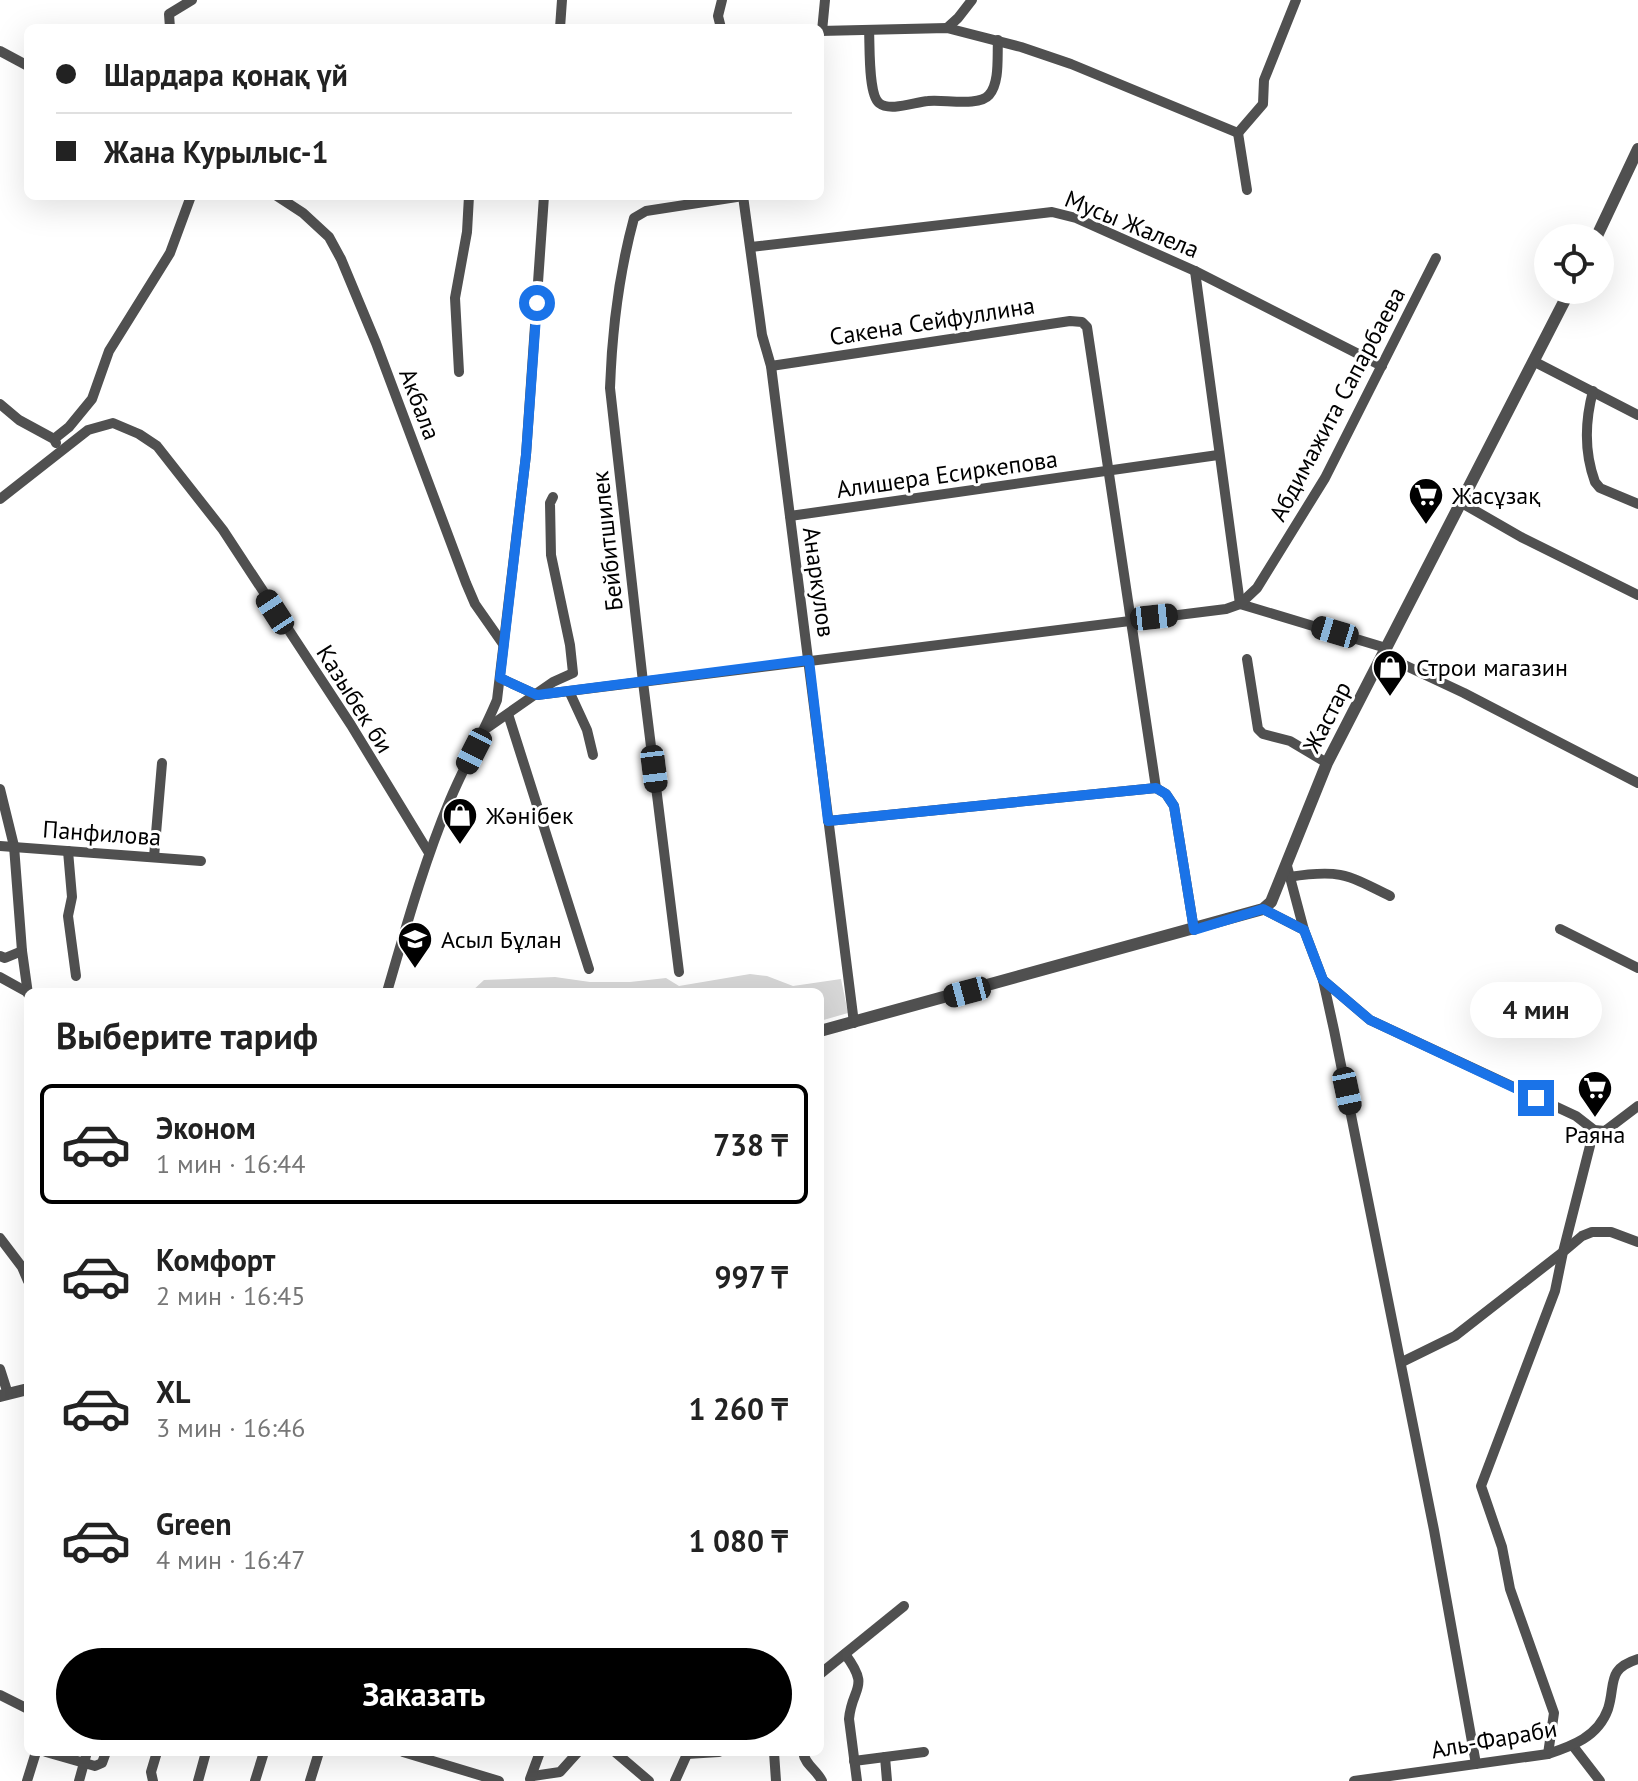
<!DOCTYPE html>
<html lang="ru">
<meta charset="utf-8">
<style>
body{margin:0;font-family:"PT Sans",sans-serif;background:#f2f2f2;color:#222;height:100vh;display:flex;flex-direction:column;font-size:30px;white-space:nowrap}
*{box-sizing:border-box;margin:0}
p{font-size:26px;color:#767676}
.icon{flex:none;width:44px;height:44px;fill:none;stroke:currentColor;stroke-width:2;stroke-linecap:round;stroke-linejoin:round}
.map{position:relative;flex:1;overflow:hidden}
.side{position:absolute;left:24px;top:988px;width:800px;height:768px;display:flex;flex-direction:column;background:#fff;border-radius:12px;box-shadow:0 8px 32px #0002}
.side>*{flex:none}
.guide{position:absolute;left:24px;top:24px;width:800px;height:176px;border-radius:12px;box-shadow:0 8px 32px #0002;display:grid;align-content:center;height:176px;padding:0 32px;background:#fff}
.fabs{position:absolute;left:1534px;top:224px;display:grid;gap:16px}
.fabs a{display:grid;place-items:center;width:80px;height:80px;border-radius:50%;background:#fff;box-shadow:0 8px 32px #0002;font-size:40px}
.end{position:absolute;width:36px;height:36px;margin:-18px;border:10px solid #1a73e8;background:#fff;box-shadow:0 0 0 4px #fff}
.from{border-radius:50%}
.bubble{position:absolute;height:56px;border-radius:28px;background:#fff;box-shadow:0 8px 32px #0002;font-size:26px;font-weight:700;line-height:56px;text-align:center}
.car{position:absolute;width:24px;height:48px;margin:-24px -12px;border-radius:10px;box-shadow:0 0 6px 2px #0007;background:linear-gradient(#222 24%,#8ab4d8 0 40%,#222 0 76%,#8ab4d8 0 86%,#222 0)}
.guide b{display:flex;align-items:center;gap:28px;height:76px;font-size:30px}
.guide b+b{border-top:2px solid #e0e0e0}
.guide i{width:20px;height:20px;background:#222}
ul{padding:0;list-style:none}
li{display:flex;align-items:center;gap:24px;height:120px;margin:0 16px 12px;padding:0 16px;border:4px solid transparent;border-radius:12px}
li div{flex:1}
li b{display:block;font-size:30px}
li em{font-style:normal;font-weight:700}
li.on{border-color:#000}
li>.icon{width:72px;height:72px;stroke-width:1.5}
h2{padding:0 32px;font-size:36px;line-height:96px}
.cta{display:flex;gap:16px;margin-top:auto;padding:16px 32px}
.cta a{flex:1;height:92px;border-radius:48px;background:#000;color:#fff;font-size:32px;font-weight:700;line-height:92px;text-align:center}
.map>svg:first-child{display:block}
</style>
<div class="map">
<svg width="1638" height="1781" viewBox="0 0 1638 1781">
<rect width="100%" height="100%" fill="#fff"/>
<!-- green -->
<polygon fill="#d7d7d7" points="750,974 767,976 793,986 841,979 848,1013 820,1021 820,992 471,992 484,980 555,977 590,982 630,982 666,978 679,986"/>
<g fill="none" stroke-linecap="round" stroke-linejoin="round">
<!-- minor -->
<g stroke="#505050" stroke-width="10">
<polyline points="170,28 169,14 192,0"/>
<polyline points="560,28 562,0"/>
<polyline points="721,28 718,16 722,0"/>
<polyline points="947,28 958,18 972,0"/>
<path d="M869 30C870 45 868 94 879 103 890 112 915 102 928 101 943 99 979 107 989 95 1000 83 997 56 998 40"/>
<polyline points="820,31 947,28 1021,47 1071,64 1238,133"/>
<polyline points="822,31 825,0"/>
<polyline points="0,51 28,66"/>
<polyline points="1238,133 1263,104 1264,80 1296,0"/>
<polyline points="1238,133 1247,190"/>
<polyline points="277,196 303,213 329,237 341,259 376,343 466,583 475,604 503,644"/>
<polyline points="743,196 762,335 771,366 854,1023"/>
<polyline points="751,247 1052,212 1076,218 1195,271 1382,366"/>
<polyline points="1195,271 1240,604"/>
<polyline points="1533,361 1638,415"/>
<polyline points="771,366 1070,321 1082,322 1087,327 1156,788"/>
<polyline points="459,372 455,298 467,232 469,196"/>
<path d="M1593 391C1585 421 1584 452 1595 482L1600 488 1638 504"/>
<polyline points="0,404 19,420 54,439 56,443"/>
<polyline points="54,439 69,427 92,399 109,351 170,253 191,196"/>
<polyline points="0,499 88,430 113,423 139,434 157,446 223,530 351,725 429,853"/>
<polyline points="1460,502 1521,537 1638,595"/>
<polyline points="790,516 1218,455"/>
<polyline points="1240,604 1386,648"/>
<polyline points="1383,655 1464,693 1638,783"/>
<polyline points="1247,659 1258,729 1263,734 1290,741 1327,763"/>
<polyline points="500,678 537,695"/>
<polyline points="569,691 587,730 593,755"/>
<polyline points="537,695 1226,609 1240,604 1257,588 1325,478 1436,258"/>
<polyline points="508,714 589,969"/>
<polyline points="487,728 553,682 573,673 570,645 551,555 550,503 553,497"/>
<polyline points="1156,788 1166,794 1174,806 1194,930"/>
<polyline points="0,789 14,846 22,951 28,994"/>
<polyline points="828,821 1156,788"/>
<polyline points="0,846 201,861"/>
<polyline points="68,851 72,897 68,916 76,976"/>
<polyline points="154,857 162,763"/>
<polyline points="1287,866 1304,930 1323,980 1334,1030 1434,1530 1476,1764"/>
<path d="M1289 877C1339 869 1346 874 1390 896"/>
<polyline points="1263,909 1304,930"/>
<polyline points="1560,929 1638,968"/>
<polyline points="0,956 5,958 22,951"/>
<path d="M679 972 643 682 610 388C612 331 619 273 634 218L646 211 743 196"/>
<polyline points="0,977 27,992"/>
<polyline points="1323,980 1370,1020 1576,1116 1594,1130 1605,1131 1638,1106"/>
<path d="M387 992C406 927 424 862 450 800 464 766 483 734 497 700L526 455 544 196"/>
<polyline points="0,1238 22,1267 28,1281"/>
<polyline points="1402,1362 1455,1336 1563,1252 1594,1130"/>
<polyline points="0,1369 8,1394"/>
<path d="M845 1654C871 1689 852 1686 849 1719L857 1781"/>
<polyline points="820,1674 904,1606"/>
<polyline points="0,1695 28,1709"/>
<polyline points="1573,1746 1600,1781"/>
<polyline points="46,1752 95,1766 102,1763 106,1752"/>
<polyline points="403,1752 499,1781"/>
<polyline points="615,1752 649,1781"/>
<polyline points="774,1752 776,1781"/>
<path d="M803 1752C805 1765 816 1769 822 1781"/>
<polyline points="687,1754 719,1752"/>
<polyline points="1548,1754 1554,1713 1510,1589 1502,1547 1481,1486 1555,1291 1563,1252 1582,1236 1592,1232 1611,1232 1638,1242"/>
<polyline points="885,1757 887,1781"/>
<polyline points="854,1761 924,1752"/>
<polyline points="533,1776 560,1772 578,1752"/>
<polyline points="530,1779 540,1752"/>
<polyline points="27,1781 36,1752"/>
<polyline points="79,1781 87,1752"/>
<polyline points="153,1781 151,1772 157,1752"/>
<polyline points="198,1781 206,1752"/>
<polyline points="255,1781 264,1752"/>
<polyline points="310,1781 319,1752"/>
<polyline points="675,1781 688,1752"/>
<path d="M1354 1781 1548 1754C1572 1746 1598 1737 1608 1709 1616 1684 1606 1669 1638 1659"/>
</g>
<!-- tertiary -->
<g stroke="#505050" stroke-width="12">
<polyline points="1596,238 1638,149"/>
<polyline points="820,1031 1263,909 1271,902 1327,763 1570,290"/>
<polyline points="0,1396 28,1389"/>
</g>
</g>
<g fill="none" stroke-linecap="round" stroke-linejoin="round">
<!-- route -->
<polyline stroke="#1a73e8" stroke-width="10" points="537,303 526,455 500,678 537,695 809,660 828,821 1156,788 1166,794 1174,806 1194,930 1263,909 1304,930 1323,980 1370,1020 1536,1098"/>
</g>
<!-- icons -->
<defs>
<g id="supermarket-pin" transform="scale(1.8)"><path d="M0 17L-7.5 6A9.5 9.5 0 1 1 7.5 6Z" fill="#000" stroke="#fff"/><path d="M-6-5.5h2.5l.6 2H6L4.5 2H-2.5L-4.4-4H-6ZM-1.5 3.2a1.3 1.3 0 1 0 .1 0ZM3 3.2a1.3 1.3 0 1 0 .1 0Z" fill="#fff"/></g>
<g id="shop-pin" transform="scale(1.8)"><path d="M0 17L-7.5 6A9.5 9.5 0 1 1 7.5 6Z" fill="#000" stroke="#fff"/><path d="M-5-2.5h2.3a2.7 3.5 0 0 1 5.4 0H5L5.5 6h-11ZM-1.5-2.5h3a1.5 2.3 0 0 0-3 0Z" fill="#fff"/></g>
<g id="school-pin" transform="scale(1.8)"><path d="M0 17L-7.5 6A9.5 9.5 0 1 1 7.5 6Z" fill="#000" stroke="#fff"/><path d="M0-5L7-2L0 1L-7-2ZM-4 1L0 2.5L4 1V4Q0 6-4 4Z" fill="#fff"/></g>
</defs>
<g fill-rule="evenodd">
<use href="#supermarket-pin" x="1426" y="495"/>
<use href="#shop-pin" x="1390" y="667"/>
<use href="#shop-pin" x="460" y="815"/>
<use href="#school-pin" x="415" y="939"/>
<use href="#supermarket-pin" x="1595" y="1088"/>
</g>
<g text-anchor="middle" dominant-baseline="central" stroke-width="6" stroke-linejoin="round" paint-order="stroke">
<!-- street labels -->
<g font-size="24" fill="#000" stroke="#fff">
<text transform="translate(1132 224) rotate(22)">Мусы Жалела</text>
<text transform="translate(932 321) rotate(-9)">Сакена Сейфуллина</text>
<text transform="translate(420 404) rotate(69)">Акбала</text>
<text transform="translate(1337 404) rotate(-62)">Абдимажита Сапарбаева</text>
<text transform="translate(947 474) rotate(-8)">Алишера Есиркепова</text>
<text transform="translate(607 541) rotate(-96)">Бейбитшилек</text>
<text transform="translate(819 582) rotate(82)">Анаркулов</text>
<text transform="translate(355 699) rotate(58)">Казыбек би</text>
<text transform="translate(1327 717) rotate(-63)">Жастар</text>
<text transform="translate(102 833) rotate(4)">Панфилова</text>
<text transform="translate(1494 1739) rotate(-10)">Аль-Фараби</text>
</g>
<!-- poi labels -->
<g font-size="24" fill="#000" stroke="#fff" text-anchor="start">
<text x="1452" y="495">Жасұзақ</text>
<text x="1416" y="667">Строи магазин</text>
<text x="486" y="815">Жәнібек</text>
<text x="441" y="939">Асыл Бұлан</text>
<text x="1595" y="1134" text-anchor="middle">Раяна</text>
</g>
</g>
</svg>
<div class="fabs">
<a><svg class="icon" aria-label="locate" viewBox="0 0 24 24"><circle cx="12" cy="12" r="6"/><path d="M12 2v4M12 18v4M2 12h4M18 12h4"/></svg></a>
</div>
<i class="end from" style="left:537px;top:303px"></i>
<i class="end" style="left:1536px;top:1098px"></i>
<div class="bubble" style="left:1470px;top:982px;width:132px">4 мин</div>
<i class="car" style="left:275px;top:612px;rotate:327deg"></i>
<i class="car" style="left:1154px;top:617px;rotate:84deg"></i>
<i class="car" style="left:1335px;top:632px;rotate:287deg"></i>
<i class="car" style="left:474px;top:751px;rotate:207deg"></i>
<i class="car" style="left:654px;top:769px;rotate:173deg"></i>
<i class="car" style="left:967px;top:992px;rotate:255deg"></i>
<i class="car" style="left:1347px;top:1091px;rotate:168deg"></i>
<div class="guide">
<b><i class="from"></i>Шардара қонақ үй</b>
<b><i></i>Жана Курылыс-1</b>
</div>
<section class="side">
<h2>Выберите тариф</h2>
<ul>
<li class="on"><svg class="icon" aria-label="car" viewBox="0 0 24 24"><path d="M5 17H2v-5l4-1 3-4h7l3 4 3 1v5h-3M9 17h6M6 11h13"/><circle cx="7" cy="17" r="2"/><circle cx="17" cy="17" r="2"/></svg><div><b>Эконом</b><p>1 мин · 16:44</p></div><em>738 ₸</em></li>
<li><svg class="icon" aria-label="car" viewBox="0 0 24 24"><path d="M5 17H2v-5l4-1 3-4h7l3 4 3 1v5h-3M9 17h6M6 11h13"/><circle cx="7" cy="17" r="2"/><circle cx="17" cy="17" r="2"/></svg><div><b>Комфорт</b><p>2 мин · 16:45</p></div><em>997 ₸</em></li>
<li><svg class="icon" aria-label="car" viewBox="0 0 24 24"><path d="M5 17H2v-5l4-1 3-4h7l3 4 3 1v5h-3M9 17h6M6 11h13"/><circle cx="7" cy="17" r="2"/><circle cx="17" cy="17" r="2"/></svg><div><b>XL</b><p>3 мин · 16:46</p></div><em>1 260 ₸</em></li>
<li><svg class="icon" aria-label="car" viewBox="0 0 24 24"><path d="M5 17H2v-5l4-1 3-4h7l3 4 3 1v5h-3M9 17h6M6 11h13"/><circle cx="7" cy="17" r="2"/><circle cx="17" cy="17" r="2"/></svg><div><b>Green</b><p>4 мин · 16:47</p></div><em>1 080 ₸</em></li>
</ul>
<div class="cta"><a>Заказать</a></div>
</section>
</div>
